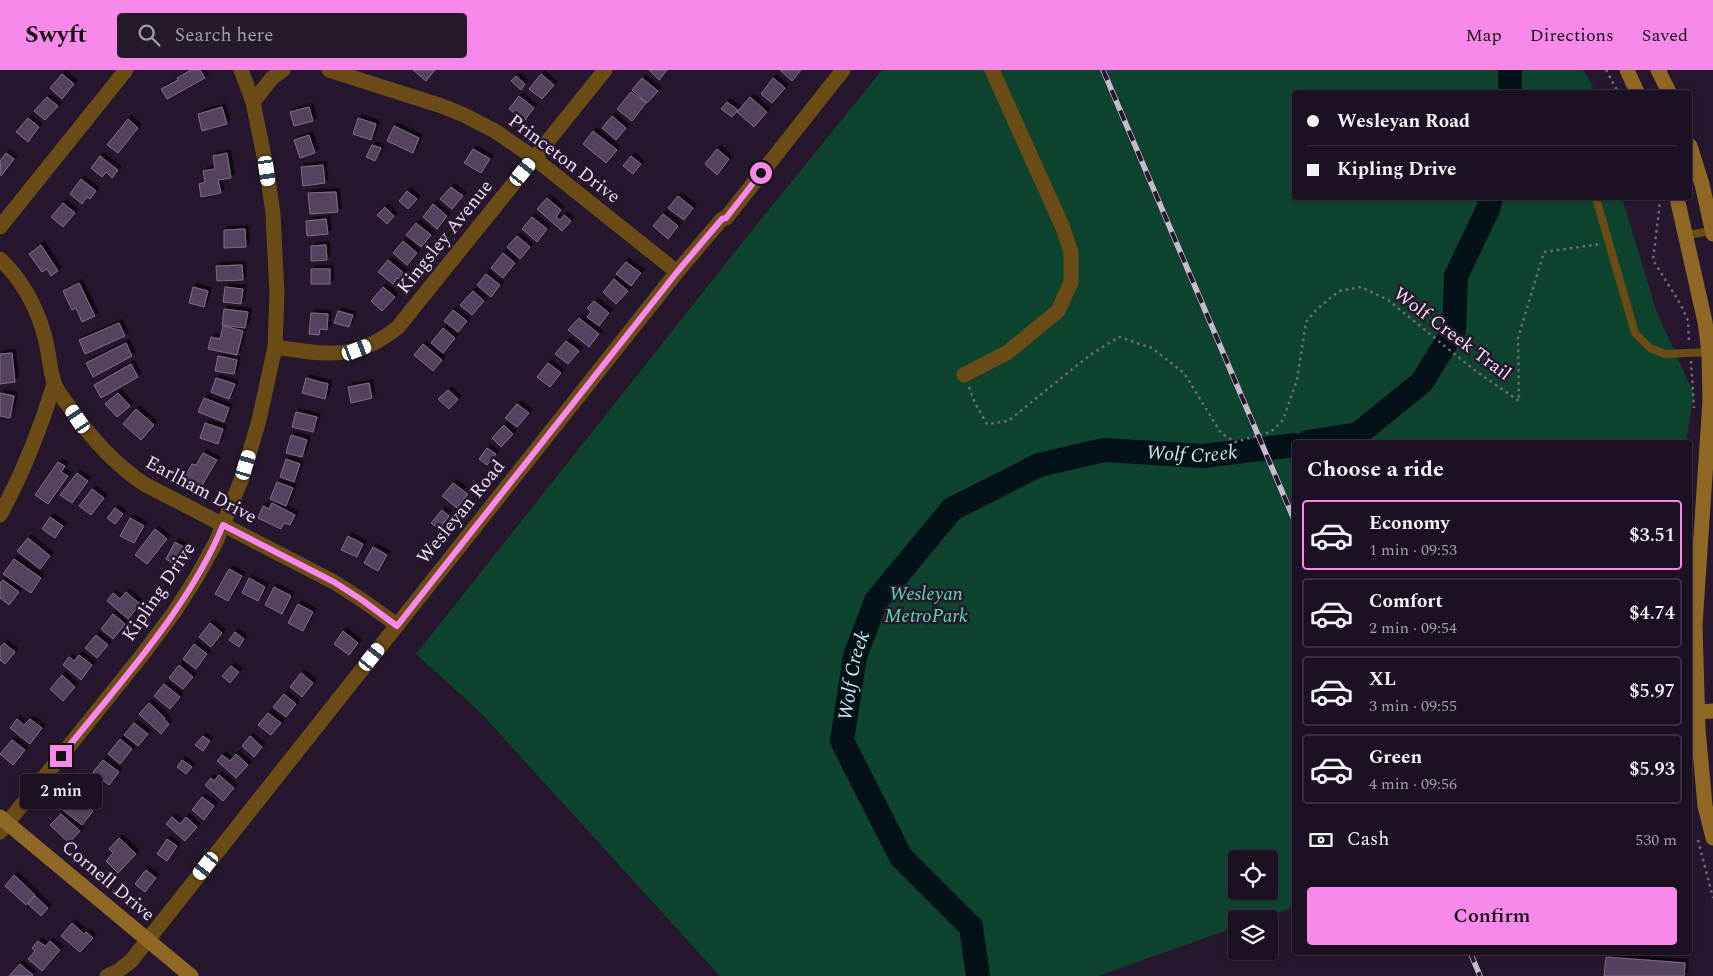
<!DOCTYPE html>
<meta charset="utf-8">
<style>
body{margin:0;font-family:Spectral,serif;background:#251a2a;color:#f1f3f6;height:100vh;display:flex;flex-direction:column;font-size:19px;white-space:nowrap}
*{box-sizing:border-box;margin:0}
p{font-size:16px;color:#a09da5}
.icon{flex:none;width:28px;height:28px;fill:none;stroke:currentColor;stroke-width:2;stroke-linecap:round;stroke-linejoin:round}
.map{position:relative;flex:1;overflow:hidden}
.drawer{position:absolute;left:1292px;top:370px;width:400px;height:515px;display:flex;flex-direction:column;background:#1c1122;border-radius:5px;box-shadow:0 1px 4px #0004,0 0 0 1px #3a3140}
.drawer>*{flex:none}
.top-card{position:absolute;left:1292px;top:20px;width:400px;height:110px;border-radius:5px;box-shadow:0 1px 4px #0004,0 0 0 1px #3a3140;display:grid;align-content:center;height:110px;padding:0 15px;background:#1c1122}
.buttons{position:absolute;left:1228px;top:780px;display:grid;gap:10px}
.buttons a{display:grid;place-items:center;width:50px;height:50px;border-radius:5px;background:#1c1122;box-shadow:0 1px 4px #0004,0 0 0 1px #3a3140;font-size:25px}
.end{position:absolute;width:22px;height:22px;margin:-11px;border:6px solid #f888ea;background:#111;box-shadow:0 0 0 2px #111}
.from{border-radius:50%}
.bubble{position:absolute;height:35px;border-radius:5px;background:#1c1122;box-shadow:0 1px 4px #0004,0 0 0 1px #3a3140;font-size:16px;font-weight:600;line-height:35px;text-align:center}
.car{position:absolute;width:15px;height:30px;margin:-15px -8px;border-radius:6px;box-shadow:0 0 4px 1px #0007;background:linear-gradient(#fff 24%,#345 0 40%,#fff 0 76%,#345 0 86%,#fff 0)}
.top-card b{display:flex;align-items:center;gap:18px;height:48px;font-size:19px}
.top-card b+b{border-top:1px solid #3a3140}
.top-card i{width:12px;height:12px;background:#f1f3f6}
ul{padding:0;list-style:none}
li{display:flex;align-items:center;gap:15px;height:70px;margin:0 10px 8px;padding:0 5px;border:2px solid #3a3140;border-radius:5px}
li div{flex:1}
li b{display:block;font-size:19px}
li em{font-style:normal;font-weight:600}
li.current{border-color:#f888ea}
li>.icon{width:45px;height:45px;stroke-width:1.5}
h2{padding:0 15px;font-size:22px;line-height:60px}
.pay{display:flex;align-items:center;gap:12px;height:55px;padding:0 15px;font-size:19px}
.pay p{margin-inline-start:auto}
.primary-button{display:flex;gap:10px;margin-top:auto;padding:10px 15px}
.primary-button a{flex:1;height:58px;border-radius:5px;background:#f888ea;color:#111;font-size:20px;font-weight:600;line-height:58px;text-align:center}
header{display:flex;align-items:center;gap:30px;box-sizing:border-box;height:70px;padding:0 25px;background:#f888ea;color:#111}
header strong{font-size:24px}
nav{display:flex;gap:28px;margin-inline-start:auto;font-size:18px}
.search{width:350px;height:45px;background:#251a2a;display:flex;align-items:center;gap:12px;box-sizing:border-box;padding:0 18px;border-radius:5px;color:#a09da5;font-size:19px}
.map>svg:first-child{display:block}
</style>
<header>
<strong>Swyft</strong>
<div class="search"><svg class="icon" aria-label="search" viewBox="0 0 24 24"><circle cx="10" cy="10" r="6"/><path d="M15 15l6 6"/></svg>Search here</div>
<nav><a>Map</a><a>Directions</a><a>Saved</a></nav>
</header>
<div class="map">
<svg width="1713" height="906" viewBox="0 0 1713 906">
<defs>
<filter id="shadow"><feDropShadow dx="3.5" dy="-3.5" stdDeviation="0" flood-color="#0009"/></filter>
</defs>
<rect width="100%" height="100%" fill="#26172e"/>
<!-- green -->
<path fill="#0e442e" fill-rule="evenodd" d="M882 0H1583L1592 15 1594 22H1295V128H1622L1657 243 1694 324 1686 372H1295V837L1261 849H1236V857L1098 906H720L481 643 416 584 738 178ZM1236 789H1269V821H1236Z"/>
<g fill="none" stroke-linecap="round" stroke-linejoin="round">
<!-- river -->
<g stroke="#041117" stroke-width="24">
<polyline points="1510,22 1510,0"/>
<polyline points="1308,372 1358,364 1422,312 1454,260 1456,206 1488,139 1491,128"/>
<path id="s1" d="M978 906 971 857 901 787 842 671 855 586 876 531 952 439 1039 395 1104 380 1203 386 1295 375"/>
</g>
</g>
<!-- building -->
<g fill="#54435e" stroke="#806d8a" filter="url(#shadow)">
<polygon points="191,0 200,0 205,8 167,29 161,19 178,10 177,8"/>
<polygon points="413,0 435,0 426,11"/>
<polygon points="649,0 667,0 659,10"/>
<polygon points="780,0 801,0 792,11"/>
<polygon points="62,4 74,14 62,29 50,18"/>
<polygon points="541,4 554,15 542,29 529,19"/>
<polygon points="516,6 525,14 521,20 511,11"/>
<polygon points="642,8 658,21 647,33 632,20"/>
<polygon points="773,8 785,18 772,33 761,24"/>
<polygon points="631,22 646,33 632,51 617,39"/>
<polygon points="519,26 534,38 524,51 509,39"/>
<polygon points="47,27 58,36 45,50 34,41"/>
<polygon points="750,27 767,42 754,57 737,42"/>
<polygon points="727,32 738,40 732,47 721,39"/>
<polygon points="222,37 227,54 202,61 198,44"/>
<polygon points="309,37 313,51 294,56 290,42"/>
<polygon points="612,46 626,58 616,70 602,58"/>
<polygon points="28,48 39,57 28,72 16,62"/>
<polygon points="358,48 376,54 371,70 353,64"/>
<polygon points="128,49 138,58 118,83 107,75"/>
<polygon points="394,56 419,68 413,83 387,71"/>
<polygon points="593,61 617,80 606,93 583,74"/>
<polygon points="309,65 315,83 300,88 294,70"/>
<polygon points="372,75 381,78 375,91 366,87"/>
<polygon points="473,79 490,89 481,103 464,93"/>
<polygon points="717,79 729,89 717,105 705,94"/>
<polygon points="6,83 14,89 1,106 0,91"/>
<polygon points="227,83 231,108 218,110 221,123 201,127 199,114 205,112 203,101 215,99 213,86"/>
<polygon points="100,86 118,100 112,108 106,102 102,107 91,98"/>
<polygon points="631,86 641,94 633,104 623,96"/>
<polygon points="323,95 325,113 303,116 301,97"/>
<polygon points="81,109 96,121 90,129 87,127 82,134 70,124"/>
<polygon points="451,117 463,126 452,139 440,129"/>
<polygon points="407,121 417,129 408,139 399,131"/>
<polygon points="336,122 338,142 310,144 308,123"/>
<polygon points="678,126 693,138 684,150 668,138"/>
<polygon points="547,128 561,140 556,147 560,150 564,145 571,151 562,161 537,139"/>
<polygon points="63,133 75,143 63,157 51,147"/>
<polygon points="433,134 447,146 437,159 423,147"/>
<polygon points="385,137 394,146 387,154 377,145"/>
<polygon points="663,144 678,156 668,169 653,156"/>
<polygon points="532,147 547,159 537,172 522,159"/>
<polygon points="326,149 328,164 307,166 306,151"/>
<polygon points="416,153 431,165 421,177 406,165"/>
<polygon points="245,159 246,177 224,178 224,160"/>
<polygon points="517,166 530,177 520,189 507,177"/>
<polygon points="403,171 417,183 407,195 393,183"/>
<polygon points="41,175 58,201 51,206 47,199 42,202 29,184"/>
<polygon points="326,175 327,190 311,191 311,176"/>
<polygon points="503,183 515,193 503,208 491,198"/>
<polygon points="388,190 405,204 400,210 397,208 393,214 378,202"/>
<polygon points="626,192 641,203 631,216 616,204"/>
<polygon points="242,195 243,210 217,211 216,196"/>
<rect x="311" y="199" width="19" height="15"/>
<polygon points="486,204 500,215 491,227 477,215"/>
<polygon points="614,209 628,221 616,234 603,222"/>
<polygon points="79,213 95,246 82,252 76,238 72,240 63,221"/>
<polygon points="193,217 208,221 204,237 189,233"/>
<polygon points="225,217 243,219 241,234 223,232"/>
<polygon points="383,217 395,227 382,241 371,231"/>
<polygon points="473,221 484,231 472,245 460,235"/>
<polygon points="594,231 609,243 599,256 587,247 591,242 587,238"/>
<polygon points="224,239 248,242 245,258 222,255"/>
<polygon points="453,240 467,251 458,262 444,251"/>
<polygon points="338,241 353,245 349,257 334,253"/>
<polygon points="311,243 328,244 327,260 320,259 319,265 309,264"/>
<polygon points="579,248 599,264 589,277 568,260"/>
<polygon points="119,253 125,266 85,284 79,270"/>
<polygon points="223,256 243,261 237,285 208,279 211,267 220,269"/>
<polygon points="443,258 455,268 443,283 431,273"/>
<polygon points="566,271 579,281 568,294 555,284"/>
<polygon points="126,273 132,286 93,307 86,293"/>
<polygon points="423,274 442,290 433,301 414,285"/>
<polygon points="12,283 15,312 0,314 0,284"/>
<polygon points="218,286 237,290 234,304 215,301"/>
<polygon points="548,293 561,303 550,317 537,307"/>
<polygon points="131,294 138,307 101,328 94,315"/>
<polygon points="216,308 235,314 229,329 211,322"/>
<polygon points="306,308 328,314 325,329 302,323"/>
<polygon points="369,313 372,328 351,333 348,317"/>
<polygon points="448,320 458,329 449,339 438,329"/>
<polygon points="0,323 14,326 10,348 0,346"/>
<polygon points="118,323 130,336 117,347 105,334"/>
<polygon points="204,328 229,338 224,352 198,342"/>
<polygon points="517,334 529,343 517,357 505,348"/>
<polygon points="136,339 154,355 141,370 123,354"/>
<polygon points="296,342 317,347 313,362 292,357"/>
<polygon points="205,353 223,359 218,374 200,368"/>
<polygon points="504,355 513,364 501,377 492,368"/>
<polygon points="291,365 307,370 302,387 286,383"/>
<polygon points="487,378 496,384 487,395 479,389"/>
<polygon points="203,383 217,390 201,417 184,408 192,394 196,395"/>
<polygon points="286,389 300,394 294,412 280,407"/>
<polygon points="58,392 65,396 61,402 68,406 48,434 35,425"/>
<polygon points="77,403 88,411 72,433 60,425"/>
<polygon points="277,412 293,418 286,436 270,429"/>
<polygon points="453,413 468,424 457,438 442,426"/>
<polygon points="92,419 104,428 91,445 79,436"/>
<polygon points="272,433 295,445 290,455 284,453 281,459 258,448 263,436 269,439"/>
<polygon points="115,438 123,444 115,454 107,448"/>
<polygon points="442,440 449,446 439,459 431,453"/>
<polygon points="50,447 63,456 55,468 42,459"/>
<polygon points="130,448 144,456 134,473 120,466"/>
<polygon points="155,459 167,469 147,494 135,485"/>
<polygon points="348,466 363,474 357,487 341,480"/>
<polygon points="28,468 50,486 40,499 17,481"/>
<polygon points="175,472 189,480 179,497 166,489"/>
<polygon points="373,477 387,485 378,501 364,493"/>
<polygon points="14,489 41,508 31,523 3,504"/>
<polygon points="229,499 242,506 228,531 215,524"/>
<polygon points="249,508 265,517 258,531 242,523"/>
<polygon points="3,510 19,522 9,535 0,528 0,513"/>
<polygon points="274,517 291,526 282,544 265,535"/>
<polygon points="126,522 140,534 128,549 107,531 113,523 120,529"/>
<polygon points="298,534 313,542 303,561 288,553"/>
<polygon points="113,544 125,554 113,569 101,559"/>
<polygon points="210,553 222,563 211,577 199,567"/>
<polygon points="343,561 358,573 349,585 334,574"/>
<polygon points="235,562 244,569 239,577 229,570"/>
<polygon points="96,565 108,575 97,588 85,578"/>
<polygon points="4,573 15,582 5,594 0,590 0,577"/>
<polygon points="194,574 207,584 196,599 183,589"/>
<polygon points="79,585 92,595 81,610 63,595 69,587 74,591"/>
<polygon points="179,595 193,607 183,619 169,608"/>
<polygon points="231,596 239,602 230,613 222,606"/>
<polygon points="301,603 313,613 302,627 290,617"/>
<polygon points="62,605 75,617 63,631 50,619"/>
<polygon points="164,614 180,627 170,639 154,626"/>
<polygon points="284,624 296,634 286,647 273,637"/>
<polygon points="149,633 165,648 164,649 169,654 161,664 139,644"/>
<polygon points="268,643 281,653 271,665 258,655"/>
<polygon points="17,649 24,655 30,649 42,658 30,674 10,658"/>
<polygon points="134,653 148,664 138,676 124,665"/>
<polygon points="203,666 210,671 203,681 195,675"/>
<polygon points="250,666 262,677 254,687 242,676"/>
<polygon points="120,669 132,679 120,694 108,684"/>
<polygon points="12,670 25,680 13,695 0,684"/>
<polygon points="236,684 248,695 236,708 217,691 222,685 230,691"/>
<polygon points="103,690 119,702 109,715 93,702"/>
<polygon points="182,690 192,697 186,704 177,697"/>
<polygon points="219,705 234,718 223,731 205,715 211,708 214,711"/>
<polygon points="74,726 93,741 82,755 63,740"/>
<polygon points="202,727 214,736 204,750 192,740"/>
<polygon points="61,744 80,761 69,773 50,755"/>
<polygon points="172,747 180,754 186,747 197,757 185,771 166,754"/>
<polygon points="119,768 136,784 118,803 106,791 113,783 109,779"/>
<polygon points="167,769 177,776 167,791 157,784"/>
<polygon points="146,800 156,808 145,822 135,814"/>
<polygon points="14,805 35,825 26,835 5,816"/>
<polygon points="35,826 48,838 41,846 28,834"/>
<polygon points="72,853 84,864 86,862 93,868 80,882 61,866"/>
<polygon points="38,871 45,876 50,871 60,880 42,901 28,889 35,881 32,878"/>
<polygon points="1606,887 1685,893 1684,906 1604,906"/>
<polygon points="20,894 33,905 32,906 9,906"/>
</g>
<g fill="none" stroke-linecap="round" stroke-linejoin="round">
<!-- path -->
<g stroke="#75687c" stroke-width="2.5" stroke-dasharray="2.5 4" stroke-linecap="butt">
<polyline points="1606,0 1618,22"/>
<polyline points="1659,128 1660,132 1653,190 1681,235 1688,251 1689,273"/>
<polyline points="1691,291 1694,338"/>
<polyline points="969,317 975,333 987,354 1008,351 1090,285 1119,267 1152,278 1184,303 1221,363 1235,372 1271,362 1283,350 1297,310 1306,252 1316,240 1339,221 1361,217 1388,230 1473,299 1519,331 1518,268 1544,182 1600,174"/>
<polyline points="1698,770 1713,828"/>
</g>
<!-- lane -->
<g stroke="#6b4c17" stroke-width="8">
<polyline points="1596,128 1635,263 1650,278 1665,284 1710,282"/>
<polyline points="1687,165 1712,161"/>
</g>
<!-- street -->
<g stroke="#6b4c17" stroke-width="15">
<polyline points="329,0 442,36 464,45 495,61 534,88 677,202"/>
<polyline points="253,32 272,8 283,0"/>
<polyline points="0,157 126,0"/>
<path d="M0 189C21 209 36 236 44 264 49 280 49 297 54 312 56 320 63 328 68 335 89 366 113 393 144 414L334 512 362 530 397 555"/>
<path d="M275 277C324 284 356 292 398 257L605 0"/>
<polyline points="964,305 1008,282 1058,241 1071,212 1071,182 1063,158 992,0"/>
<path d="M0 445C23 403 40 360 54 314"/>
<polyline points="0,762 143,584 175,541 196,508 216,472 242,408 259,350 275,277 277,223 273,144 267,101 253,32 241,0"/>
<polyline points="107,906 118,901 131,891 677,202 722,149 726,148 843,0"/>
</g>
<!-- secondary -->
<g stroke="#8f6826" stroke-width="15">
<polyline points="1627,0 1637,22"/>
<polyline points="1658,0 1669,22"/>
<polyline points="1690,76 1702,114 1713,164"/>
<polyline points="1677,128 1705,252 1709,282 1710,331 1695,555 1698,659 1705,736 1713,768"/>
<polyline points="1698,642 1713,641"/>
<polyline points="0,747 191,906"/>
</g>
<!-- rail casing -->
<g stroke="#c6bbcd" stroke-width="5.5">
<g id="rail">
<polyline points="1103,0 1295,452"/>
<polyline points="1470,882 1480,906"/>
</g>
</g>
<!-- rail -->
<use href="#rail" stroke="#26172e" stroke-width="4" stroke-dasharray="11" stroke-linecap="butt"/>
</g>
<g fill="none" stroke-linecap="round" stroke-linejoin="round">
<!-- route -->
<path stroke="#f888ea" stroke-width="6" d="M61 686C116 617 190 537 223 455L334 512 362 530 397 556 677 202 722 149 726 148 761 103"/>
</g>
<g text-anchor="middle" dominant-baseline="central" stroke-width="5" stroke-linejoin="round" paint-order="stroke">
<!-- street labels -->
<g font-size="19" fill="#e8ddee" stroke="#26172e">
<text transform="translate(564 89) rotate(37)">Princeton Drive</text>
<text transform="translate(445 167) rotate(-51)">Kingsley Avenue</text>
<text transform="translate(1452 264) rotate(37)">Wolf Creek Trail</text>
<text transform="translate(201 420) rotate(28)">Earlham Drive</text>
<text transform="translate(461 442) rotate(-51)">Wesleyan Road</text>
<text transform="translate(159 522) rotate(-56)">Kipling Drive</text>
<text transform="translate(108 811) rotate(40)">Cornell Drive</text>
</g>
<!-- park labels -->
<g font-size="19" font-style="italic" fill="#58e0a5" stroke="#26172e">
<text x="926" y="524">Wesleyan<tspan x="926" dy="22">MetroPark</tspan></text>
</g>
<!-- water labels -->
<g font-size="20" font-style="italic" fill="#cfe7f1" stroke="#26172e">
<text stroke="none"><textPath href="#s1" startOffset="795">Wolf Creek</textPath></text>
<text stroke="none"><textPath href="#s1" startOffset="345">Wolf Creek</textPath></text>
</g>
</g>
</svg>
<div class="buttons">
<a><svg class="icon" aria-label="locate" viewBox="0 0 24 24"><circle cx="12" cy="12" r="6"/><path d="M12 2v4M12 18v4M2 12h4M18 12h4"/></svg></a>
<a><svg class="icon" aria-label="layers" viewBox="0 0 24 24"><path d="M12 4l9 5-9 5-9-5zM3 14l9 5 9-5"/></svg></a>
</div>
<i class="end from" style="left:761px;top:103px"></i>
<i class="end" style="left:61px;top:686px"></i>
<div class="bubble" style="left:20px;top:704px;width:82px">2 min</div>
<i class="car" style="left:267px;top:101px;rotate:172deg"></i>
<i class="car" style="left:523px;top:102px;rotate:39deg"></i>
<i class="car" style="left:357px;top:280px;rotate:69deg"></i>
<i class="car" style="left:78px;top:349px;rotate:326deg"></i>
<i class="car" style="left:246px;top:395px;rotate:17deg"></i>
<i class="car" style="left:372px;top:587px;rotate:39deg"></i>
<i class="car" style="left:206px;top:796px;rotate:218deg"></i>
<div class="top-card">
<b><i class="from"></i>Wesleyan Road</b>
<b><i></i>Kipling Drive</b>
</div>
<section class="drawer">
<h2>Choose a ride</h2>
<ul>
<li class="current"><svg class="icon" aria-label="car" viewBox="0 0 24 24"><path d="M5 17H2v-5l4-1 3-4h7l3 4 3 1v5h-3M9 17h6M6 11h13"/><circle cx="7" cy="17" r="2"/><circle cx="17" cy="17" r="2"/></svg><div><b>Economy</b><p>1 min · 09:53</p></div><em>$3.51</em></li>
<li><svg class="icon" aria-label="car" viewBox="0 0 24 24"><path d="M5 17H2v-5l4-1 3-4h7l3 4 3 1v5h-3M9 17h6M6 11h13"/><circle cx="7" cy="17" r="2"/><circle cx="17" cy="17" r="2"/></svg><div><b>Comfort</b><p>2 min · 09:54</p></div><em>$4.74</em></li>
<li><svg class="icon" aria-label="car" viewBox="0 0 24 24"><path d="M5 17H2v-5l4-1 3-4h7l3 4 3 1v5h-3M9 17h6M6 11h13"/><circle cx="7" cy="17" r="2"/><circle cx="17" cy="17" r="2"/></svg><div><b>XL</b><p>3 min · 09:55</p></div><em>$5.97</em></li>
<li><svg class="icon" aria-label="car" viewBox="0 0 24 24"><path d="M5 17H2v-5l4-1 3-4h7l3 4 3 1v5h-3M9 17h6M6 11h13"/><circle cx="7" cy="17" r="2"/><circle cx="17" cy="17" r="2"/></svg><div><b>Green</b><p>4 min · 09:56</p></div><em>$5.93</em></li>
</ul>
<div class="pay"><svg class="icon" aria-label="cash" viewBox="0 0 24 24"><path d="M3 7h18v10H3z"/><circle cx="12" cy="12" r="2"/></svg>Cash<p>530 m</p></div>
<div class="primary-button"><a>Confirm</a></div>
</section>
</div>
